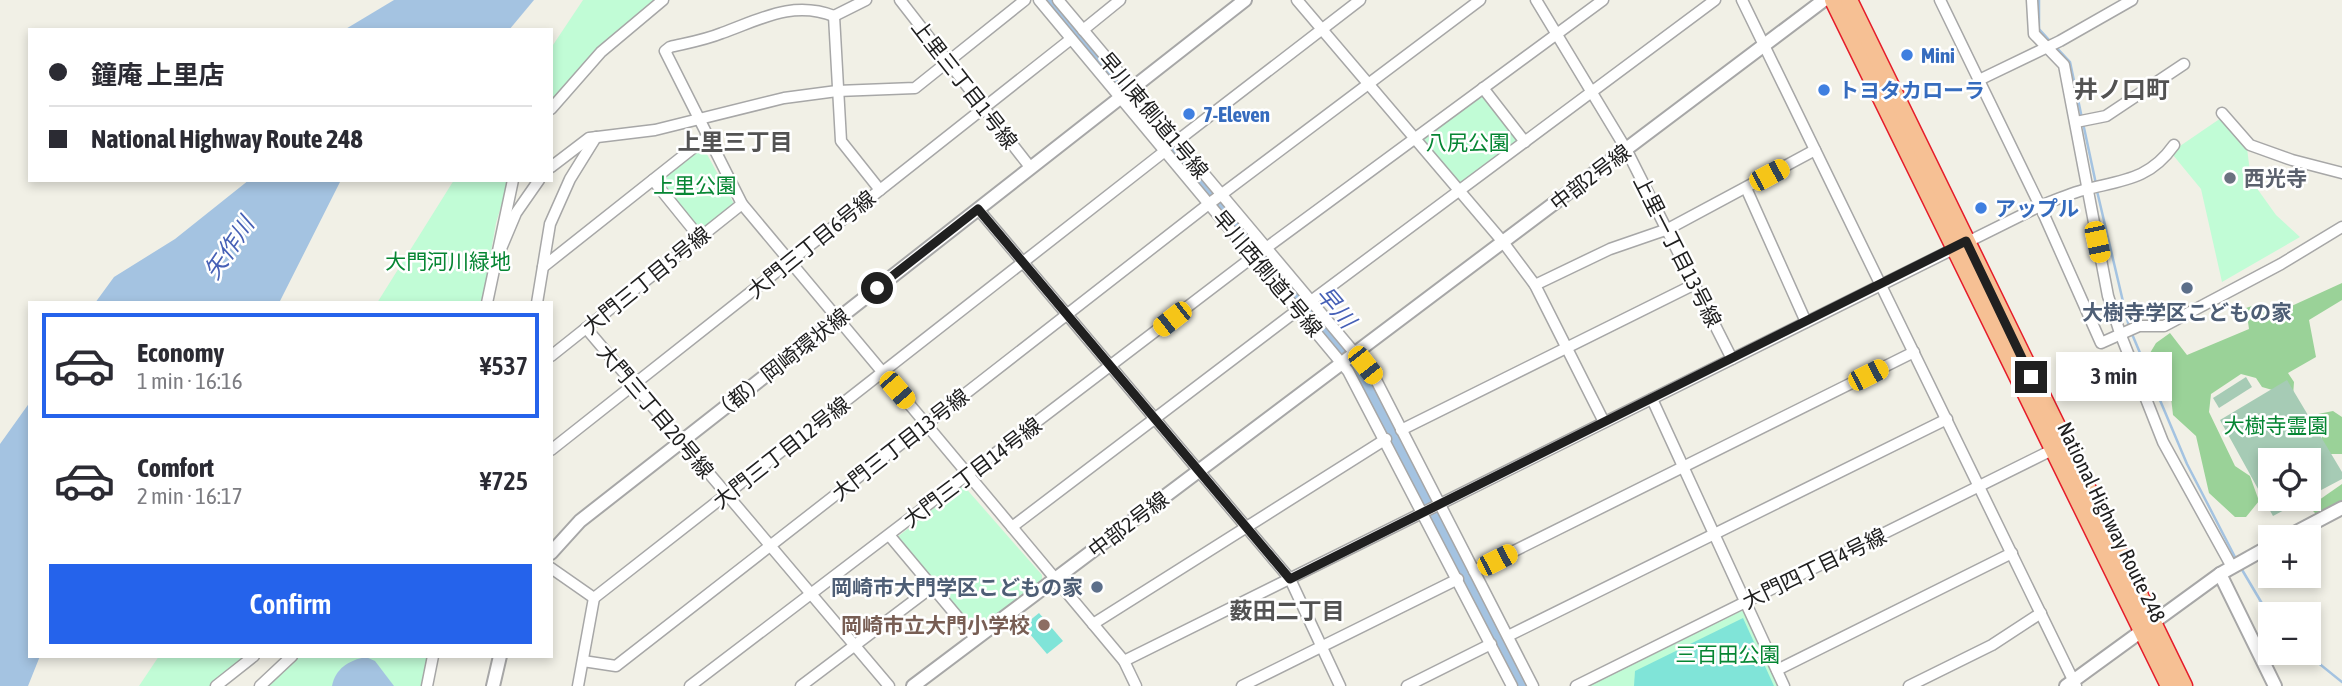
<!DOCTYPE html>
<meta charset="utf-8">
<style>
body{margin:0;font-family:"Asap Condensed","Noto Sans JP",sans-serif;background:#f2f2f3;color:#2b2b33;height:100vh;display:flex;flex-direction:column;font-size:26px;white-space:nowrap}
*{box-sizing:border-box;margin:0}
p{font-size:23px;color:#7c7c81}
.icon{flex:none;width:38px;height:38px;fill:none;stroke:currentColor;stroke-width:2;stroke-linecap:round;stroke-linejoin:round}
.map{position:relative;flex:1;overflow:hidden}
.drawer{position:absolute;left:28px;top:301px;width:525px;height:357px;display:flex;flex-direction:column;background:#fff;border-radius:0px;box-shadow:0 4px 10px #0003}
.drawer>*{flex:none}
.banner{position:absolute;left:28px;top:28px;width:525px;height:154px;border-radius:0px;box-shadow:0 4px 10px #0003;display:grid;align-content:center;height:154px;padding:0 21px;background:#fff}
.tools{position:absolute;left:2258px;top:448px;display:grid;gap:14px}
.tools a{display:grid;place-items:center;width:63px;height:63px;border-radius:0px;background:#fff;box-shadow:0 4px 10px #0003;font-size:35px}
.end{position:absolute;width:32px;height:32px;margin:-16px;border:9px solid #202020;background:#fff;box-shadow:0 0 0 4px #fff}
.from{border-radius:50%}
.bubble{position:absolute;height:49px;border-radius:0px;background:#fff;box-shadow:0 4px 10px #0003;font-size:23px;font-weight:600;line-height:49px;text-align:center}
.car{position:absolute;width:21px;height:42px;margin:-21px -10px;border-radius:9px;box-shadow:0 0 5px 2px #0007;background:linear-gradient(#f5c518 24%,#345 0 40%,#f5c518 0 76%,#345 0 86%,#f5c518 0)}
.banner b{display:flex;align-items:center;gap:24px;height:66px;font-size:26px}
.banner b+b{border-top:2px solid #e1e1e2}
.banner i{width:18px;height:18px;background:#2b2b33}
ul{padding:12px 0 0;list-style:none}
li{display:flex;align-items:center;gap:21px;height:105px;margin:0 14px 10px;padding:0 7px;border:4px solid transparent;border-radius:0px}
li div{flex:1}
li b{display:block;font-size:26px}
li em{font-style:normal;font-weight:600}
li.active{border-color:#2563eb}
li>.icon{width:63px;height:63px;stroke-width:1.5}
.button{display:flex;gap:14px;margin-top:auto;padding:14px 21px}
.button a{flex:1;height:80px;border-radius:0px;background:#2563eb;color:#fff;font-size:28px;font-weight:600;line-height:80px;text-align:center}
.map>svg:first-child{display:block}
</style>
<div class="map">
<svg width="2342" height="686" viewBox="0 0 2342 686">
<rect width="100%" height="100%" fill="#f1f0e6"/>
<!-- forest -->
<g fill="#9ad298">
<polygon points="2342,283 2342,300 2309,320 2316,357 2288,373 2294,382 2293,396 2262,387 2256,378 2241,374 2211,394 2209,412 2235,466 2250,476 2259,501 2246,517 2235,517 2209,493 2196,436 2173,415 2170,388 2153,367 2150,353 2156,343 2170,333 2187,355 2249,329 2246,308 2258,304 2278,312"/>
<polygon points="2333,411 2342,417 2342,454 2330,454 2318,446 2323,435 2318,414"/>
<polygon points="2342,484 2342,503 2318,516 2309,507"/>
</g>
<!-- cemetery -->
<g fill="#a6cbb5">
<polygon points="2246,377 2252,387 2219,408 2213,398"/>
<polygon points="2287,380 2342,472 2342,479 2308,497 2308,460 2270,460 2270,499 2305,499 2273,516 2220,420"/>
</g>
<!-- park -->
<g fill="#c1fcd6">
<polygon points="583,0 656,0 598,49 551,102 551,48"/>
<polygon points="1481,95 1486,95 1519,138 1518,142 1459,183 1423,138"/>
<polygon points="2221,118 2247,148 2251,180 2276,215 2300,237 2222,282 2201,189 2173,155 2180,146"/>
<polygon points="702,145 734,204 701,232 660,184 660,179"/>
<polygon points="454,180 509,180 496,223 482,303 377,303"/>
<polygon points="963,485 1042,575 1042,582 978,631 896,538"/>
<polygon points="1741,611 1745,612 1780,686 1588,686"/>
<polygon points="159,656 246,656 210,686 139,686"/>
<polygon points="297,656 428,656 423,686 268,686"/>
</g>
<!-- pitch -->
<g fill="#80e4d8">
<polygon points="1039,613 1063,641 1047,654 1023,626"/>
<polygon points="1743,618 1774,686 1634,686 1635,671"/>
</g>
<!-- water -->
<g fill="#a4c3e1">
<polygon points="394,0 534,0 509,30 344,30"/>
<polygon points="249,180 341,180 279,303 95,303 114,277 175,239"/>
<polygon points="30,402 30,656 40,656 28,686 0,686 0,444"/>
<path d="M366 657 375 661 394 686H332C335 669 349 660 366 657Z"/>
</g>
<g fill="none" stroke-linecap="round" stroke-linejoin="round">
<!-- stream -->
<g stroke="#a4c3e1" stroke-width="2.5">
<polyline points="2039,0 2039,29 2050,41"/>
<polyline points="2055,46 2070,62 2096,184"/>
<polyline points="2097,191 2129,327"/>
<polyline points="2132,334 2187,464 2236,559"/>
<polyline points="2241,568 2270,617"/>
<polyline points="2306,653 2342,682"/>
</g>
<!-- river -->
<polyline stroke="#a4c3e1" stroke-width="16" points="1049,0 1356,367 1372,391 1523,686"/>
<!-- minor casing -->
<g stroke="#a7a7a7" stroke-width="13">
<g id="minor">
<polyline points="900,0 1030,167"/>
<polyline points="1039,0 1348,371 1512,686"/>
<polyline points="1058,0 1374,376 1533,686"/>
<polyline points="1297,0 1503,242 1535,285 1604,422"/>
<polyline points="1536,0 1626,149 1732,359"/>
<polyline points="1742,0 2076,686"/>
<polyline points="1940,0 2040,206 2101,343 2139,326 2164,326 2281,264 2342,227"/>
<polyline points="2032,0 2034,34 2064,65 2108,296 2120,333 2163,442 2232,567"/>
<path d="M834 16C793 0 761 19 722 33 705 40 687 43 670 47L665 51 742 204 1124 661 1136 686"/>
<polyline points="834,16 841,141 880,190"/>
<polyline points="834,16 866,0"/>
<polyline points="1083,30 1120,0"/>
<polyline points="1979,80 2060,41 2132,0"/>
<polyline points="1483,88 1525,142"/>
<polyline points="551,109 601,52 663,0"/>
<polyline points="2222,113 2250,145 2292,160 2342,173"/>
<polyline points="2076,122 2106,116 2184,64"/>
<polyline points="1177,141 1360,0"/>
<polyline points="551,167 589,138 655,130 784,98 837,91 915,88 1025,0"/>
<polyline points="653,180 700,238"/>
<polyline points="1746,188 1806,322"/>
<polyline points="978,209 1290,579 1340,686"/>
<polyline points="1266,248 1603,0"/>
<polyline points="500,251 516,213 539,180"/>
<polyline points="543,267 707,137"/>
<polyline points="1535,285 1610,249 1668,229 1815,150"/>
<polyline points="1311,301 1715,0"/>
<polyline points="487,303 513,180"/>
<polyline points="537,303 550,224 570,179 596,137"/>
<polyline points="586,328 889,686"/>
<polyline points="551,356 742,204"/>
<polyline points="1652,399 1784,686"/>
<polyline points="1401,430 1695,284"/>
<polyline points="551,450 1071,39"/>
<polyline points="1012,527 1299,309"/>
<polyline points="889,535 976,639"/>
<polyline points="551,568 594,598"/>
<polyline points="1474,571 1914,352"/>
<polyline points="594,598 1165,151"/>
<polyline points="1093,624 1386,439"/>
<polyline points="1508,636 1947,419"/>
<polyline points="583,661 616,666 1210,203 1480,0"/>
<path d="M1124 661 2040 206C2055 200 2071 193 2087 189 2124 180 2150 179 2174 145"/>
<polyline points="1777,670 2012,553"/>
<polyline points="216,686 254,656"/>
<polyline points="260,686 292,656"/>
<polyline points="427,686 433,656"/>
<polyline points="578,686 594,598"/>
<polyline points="690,686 1254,256"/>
<polyline points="801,686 932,587"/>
<polyline points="1242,686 1458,579"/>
<polyline points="1407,686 1491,644"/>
<polyline points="1576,686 2052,450"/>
<polyline points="1909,686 1992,645 2041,613"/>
</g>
</g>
<!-- tertiary casing -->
<g stroke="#a7a7a7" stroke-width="16">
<g id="tertiary">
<polyline points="2287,537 2342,508"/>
<polyline points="551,553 580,521 1245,0"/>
<polyline points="2220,574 2275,686"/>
<polyline points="493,686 500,656"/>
<polyline points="913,686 1824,0"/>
<polyline points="2066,686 2220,574 2270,546"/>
</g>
</g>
<!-- trunk casing -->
<g stroke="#e51d2b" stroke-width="19">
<g id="trunk">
<polyline points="1833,0 2169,686"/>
<polyline points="1849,0 2184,686"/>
</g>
</g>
<!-- minor -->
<use href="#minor" stroke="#fff" stroke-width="10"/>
<!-- tertiary -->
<use href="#tertiary" stroke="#fff" stroke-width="12"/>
<!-- trunk -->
<use href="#trunk" stroke="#f6c094" stroke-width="16"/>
</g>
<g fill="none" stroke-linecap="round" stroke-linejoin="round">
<!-- route -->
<polyline stroke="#202020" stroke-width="9" points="877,288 978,209 1290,579 1966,241 2031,377"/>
</g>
<!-- markers -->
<g fill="#3f7fe0" stroke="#fff" stroke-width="2.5">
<circle cx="1907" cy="55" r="7"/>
<circle cx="1824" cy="90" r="7"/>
<circle cx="1189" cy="114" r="7"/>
<circle cx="1981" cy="208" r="7"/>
</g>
<circle fill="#6b7280" stroke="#fff" stroke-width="2.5" cx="2230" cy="178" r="7"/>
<g fill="#5c6f8a" stroke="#fff" stroke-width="2.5">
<circle cx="2187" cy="288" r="7"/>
<circle cx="1097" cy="587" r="7"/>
</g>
<circle fill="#8d6e63" stroke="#fff" stroke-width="2.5" cx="1044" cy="625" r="7"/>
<g text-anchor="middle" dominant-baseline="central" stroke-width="5" stroke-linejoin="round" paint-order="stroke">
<!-- shop labels -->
<g font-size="21" font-weight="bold" fill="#366cbe" stroke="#fff" text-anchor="start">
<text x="1921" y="55">Mini</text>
<text x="1838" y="90">トヨタカローラ</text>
<text x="1203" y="114">7-Eleven</text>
<text x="1995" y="208">アップル</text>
</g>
<!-- street labels -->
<g font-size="21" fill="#202020" stroke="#fff">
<text transform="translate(965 84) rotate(52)">上里三丁目1号線</text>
<text transform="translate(1154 115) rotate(50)">早川東側道1号線</text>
<text transform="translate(1590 177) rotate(-37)">中部2号線</text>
<text transform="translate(811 244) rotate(-39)">大門三丁目6号線</text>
<text transform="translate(1678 251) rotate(63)">上里一丁目13号線</text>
<text transform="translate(1268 273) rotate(50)">早川西側道1号線</text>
<text transform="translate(646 280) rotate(-39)">大門三丁目5号線</text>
<text transform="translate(780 364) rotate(-38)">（都）岡崎環状線</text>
<text transform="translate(656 411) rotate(50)">大門三丁目20号線</text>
<text transform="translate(900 444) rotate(-38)">大門三丁目13号線</text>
<text transform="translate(781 452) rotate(-38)">大門三丁目12号線</text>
<text transform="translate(972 472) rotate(-37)">大門三丁目14号線</text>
<text transform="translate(2112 522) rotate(64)">National Highway Route 248</text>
<text transform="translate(1128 524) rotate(-37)">中部2号線</text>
<text transform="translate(1814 568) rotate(-26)">大門四丁目4号線</text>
</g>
<!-- park labels -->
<g font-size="21" fill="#068633" stroke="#fff">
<text x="1468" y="142">八尻公園</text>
<text x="695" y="185">上里公園</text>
<text x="448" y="261">大門河川緑地</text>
<text x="2276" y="425">大樹寺霊園</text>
<text x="1728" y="654">三百田公園</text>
</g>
<!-- worship labels -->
<g font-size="21" font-weight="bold" fill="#5b616d" stroke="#fff" text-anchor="start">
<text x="2244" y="178">西光寺</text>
</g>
<!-- service labels -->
<g font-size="21" font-weight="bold" fill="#4e5e75" stroke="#fff">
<text x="2187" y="312">大樹寺学区こどもの家</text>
<text x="1083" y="587" text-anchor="end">岡崎市大門学区こどもの家</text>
</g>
<!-- education labels -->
<g font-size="21" font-weight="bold" fill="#785e54" stroke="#fff" text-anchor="end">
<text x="1030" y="625">岡崎市立大門小学校</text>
</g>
<!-- neighbourhood labels -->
<g font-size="23" font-weight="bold" fill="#535353" stroke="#fff">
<text x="735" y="142">上里三丁目</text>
<text x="1287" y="611">薮田二丁目</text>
</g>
<!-- water labels -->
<g font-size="23" font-style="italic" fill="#4660b6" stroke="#fff">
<text transform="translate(229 248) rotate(-56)">矢作川</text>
<text transform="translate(1336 307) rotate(50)">早川</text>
</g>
<!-- quarter labels -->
<g font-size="24" font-weight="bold" fill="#535353" stroke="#fff">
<text x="2122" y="89">井ノ口町</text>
</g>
</g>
</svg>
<div class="tools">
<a><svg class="icon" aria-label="locate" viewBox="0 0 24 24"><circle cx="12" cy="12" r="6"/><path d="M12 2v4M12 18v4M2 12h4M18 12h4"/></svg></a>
<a>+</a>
<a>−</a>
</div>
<i class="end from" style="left:877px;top:288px"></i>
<i class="end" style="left:2031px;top:377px"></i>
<div class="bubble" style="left:2056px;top:352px;width:116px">3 min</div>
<i class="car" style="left:1769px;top:175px;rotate:62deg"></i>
<i class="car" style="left:2097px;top:242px;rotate:168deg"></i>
<i class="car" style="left:1172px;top:319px;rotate:232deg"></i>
<i class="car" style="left:1365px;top:365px;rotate:142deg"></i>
<i class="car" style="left:1868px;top:375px;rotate:63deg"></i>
<i class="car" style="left:897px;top:390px;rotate:139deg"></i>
<i class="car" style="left:1497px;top:560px;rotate:63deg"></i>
<div class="banner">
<b><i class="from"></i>鐘庵 上里店</b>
<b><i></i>National Highway Route 248</b>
</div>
<section class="drawer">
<ul>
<li class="active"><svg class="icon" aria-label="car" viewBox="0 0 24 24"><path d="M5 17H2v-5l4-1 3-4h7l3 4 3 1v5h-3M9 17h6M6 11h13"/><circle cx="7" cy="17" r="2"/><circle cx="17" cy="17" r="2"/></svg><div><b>Economy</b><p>1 min · 16:16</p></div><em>¥537</em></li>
<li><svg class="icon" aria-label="car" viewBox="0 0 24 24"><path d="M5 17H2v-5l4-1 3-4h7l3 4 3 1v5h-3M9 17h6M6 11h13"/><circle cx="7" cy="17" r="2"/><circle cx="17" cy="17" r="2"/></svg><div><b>Comfort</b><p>2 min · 16:17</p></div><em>¥725</em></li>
</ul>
<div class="button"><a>Confirm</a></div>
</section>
</div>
